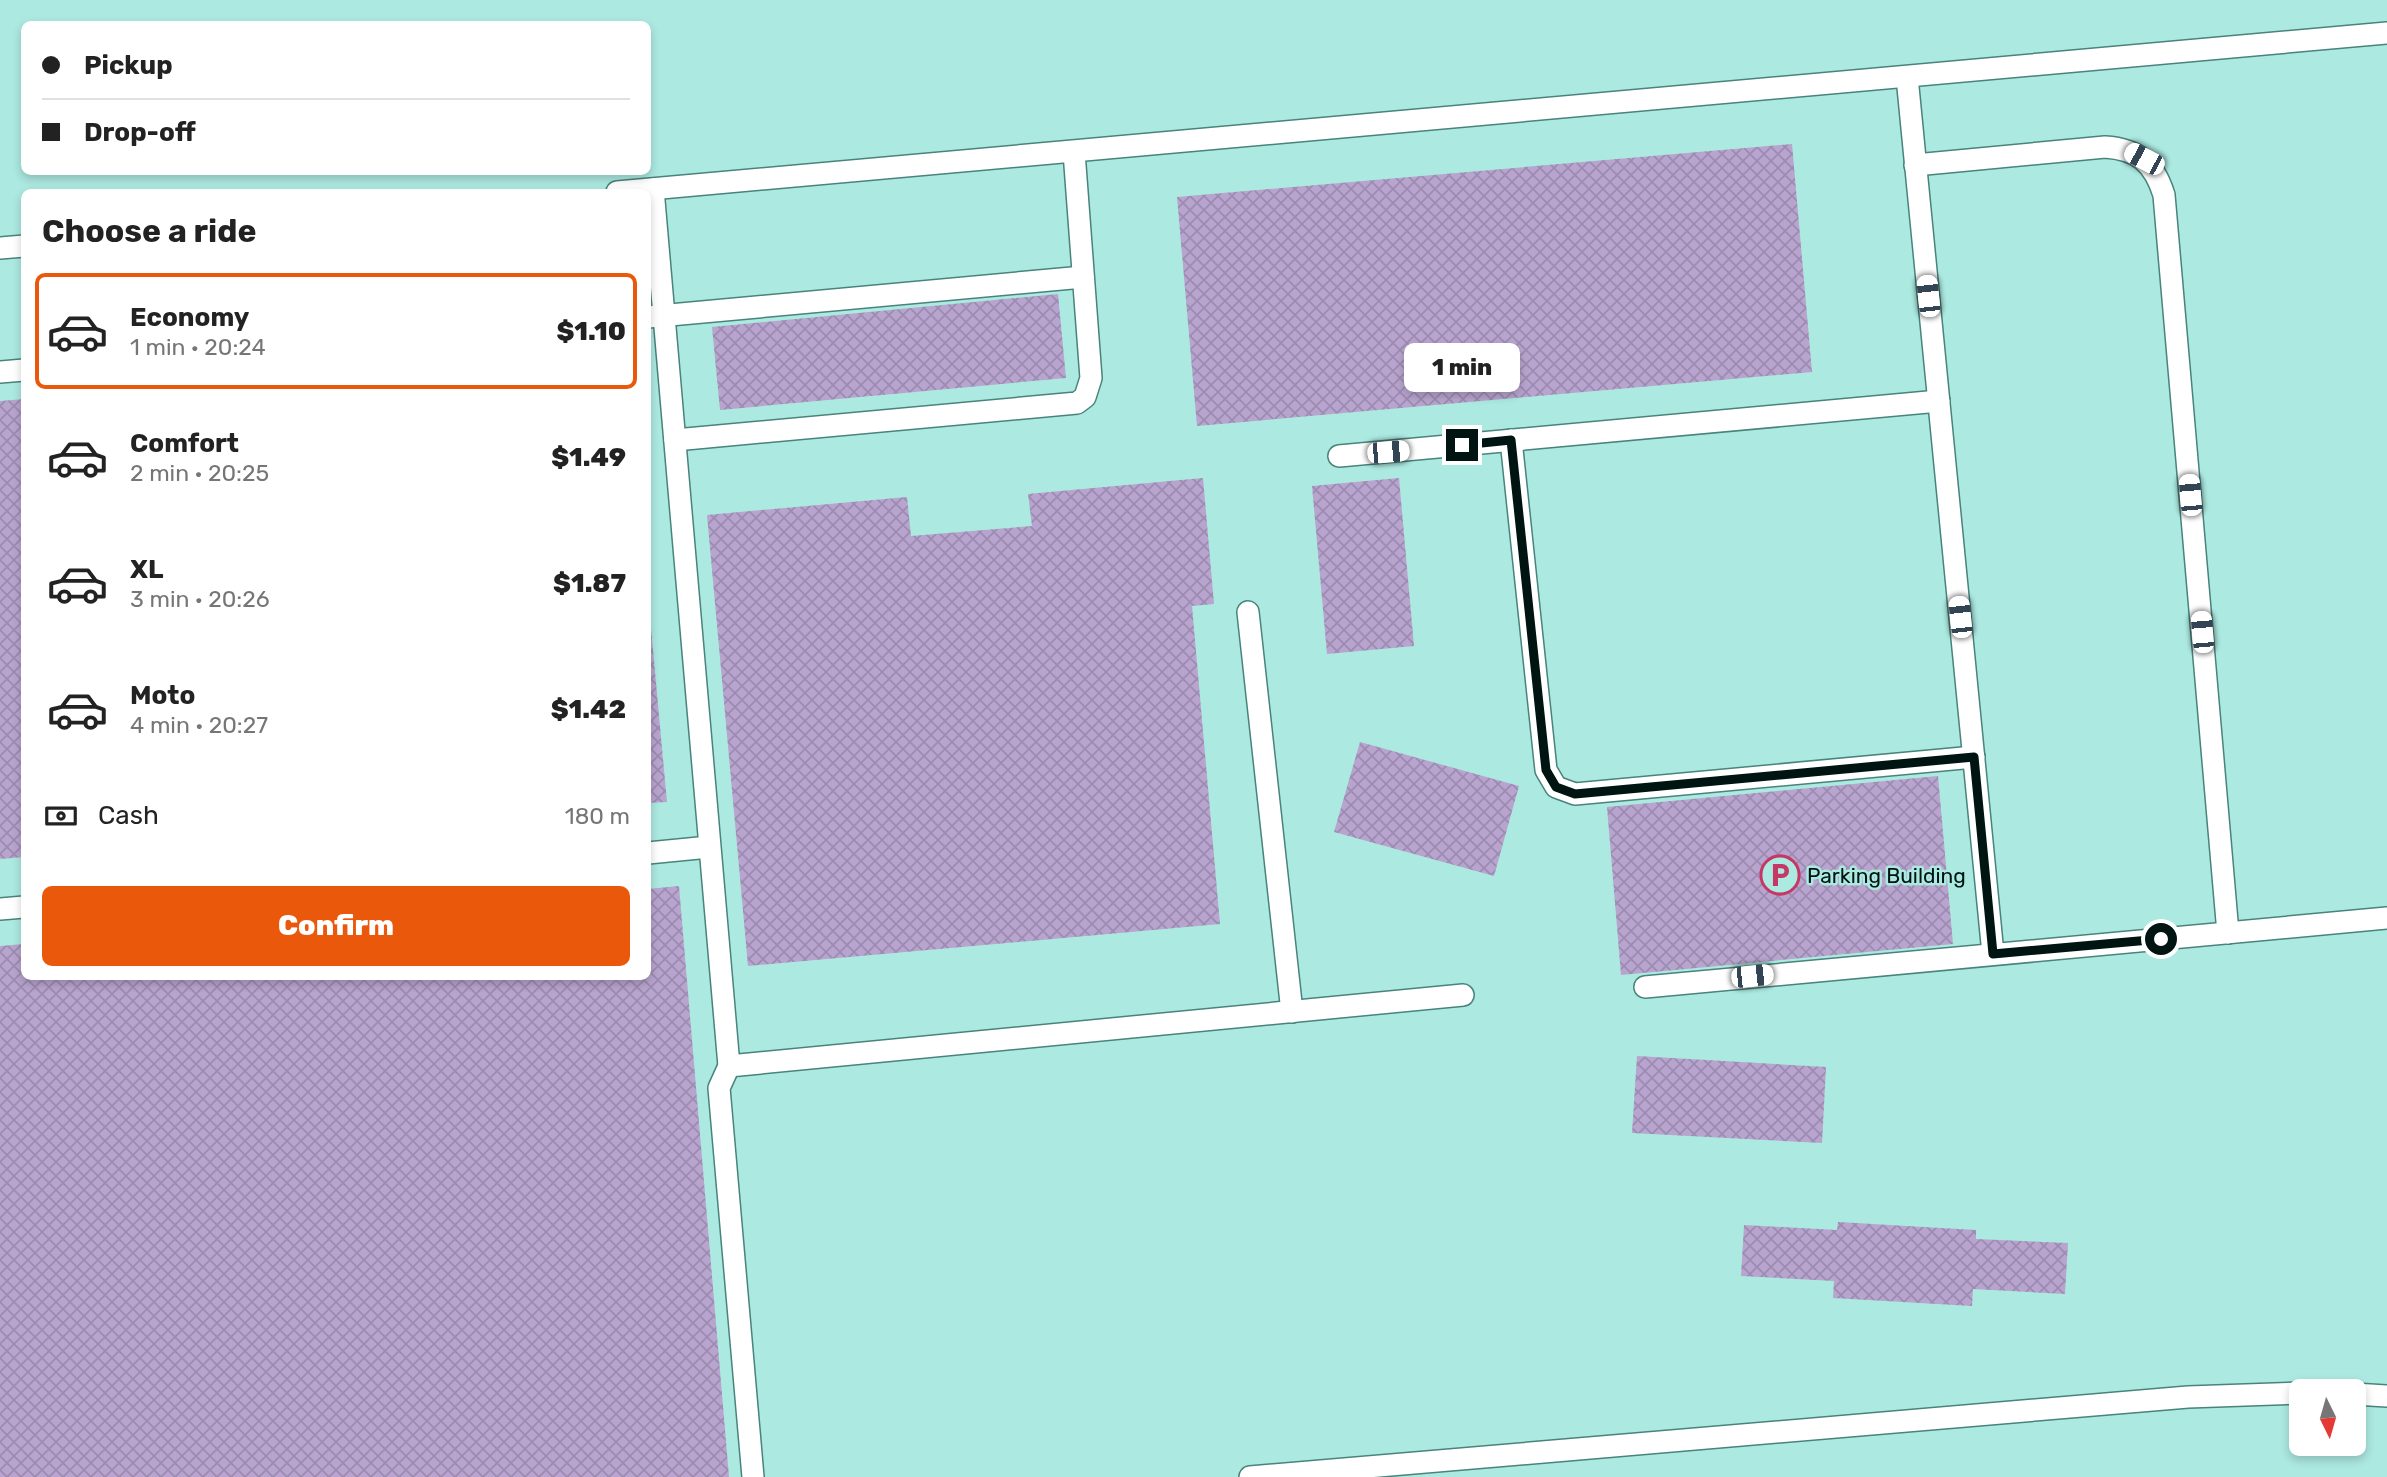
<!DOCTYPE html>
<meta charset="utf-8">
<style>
body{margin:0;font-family:Rubik,sans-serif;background:#f2f2f2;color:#222;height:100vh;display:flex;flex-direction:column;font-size:26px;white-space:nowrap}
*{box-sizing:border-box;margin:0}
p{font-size:23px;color:#767676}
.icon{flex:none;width:38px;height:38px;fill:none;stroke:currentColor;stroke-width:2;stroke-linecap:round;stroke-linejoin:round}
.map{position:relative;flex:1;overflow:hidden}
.drawer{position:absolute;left:21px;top:189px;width:630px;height:791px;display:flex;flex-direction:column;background:#fff;border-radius:10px;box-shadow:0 4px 10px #0003}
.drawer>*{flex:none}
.banner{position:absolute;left:21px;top:21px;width:630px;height:154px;border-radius:10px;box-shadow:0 4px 10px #0003;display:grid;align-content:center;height:154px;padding:0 21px;background:#fff}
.needle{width:46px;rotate:175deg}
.buttons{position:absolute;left:2289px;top:1379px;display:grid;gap:14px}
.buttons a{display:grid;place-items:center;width:77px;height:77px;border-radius:10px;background:#fff;box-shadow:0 4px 10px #0003;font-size:35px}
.end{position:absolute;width:32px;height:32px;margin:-16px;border:9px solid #001412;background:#fff;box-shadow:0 0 0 4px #fff}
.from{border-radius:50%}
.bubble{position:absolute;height:49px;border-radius:10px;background:#fff;box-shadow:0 4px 10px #0003;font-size:23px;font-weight:800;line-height:49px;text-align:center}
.car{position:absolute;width:21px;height:42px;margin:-21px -10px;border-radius:9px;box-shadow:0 0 5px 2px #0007;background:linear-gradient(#fff 24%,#345 0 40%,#fff 0 76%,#345 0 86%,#fff 0)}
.banner b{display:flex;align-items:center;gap:24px;height:66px;font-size:26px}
.banner b+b{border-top:2px solid #e0e0e0}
.banner i{width:18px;height:18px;background:#222}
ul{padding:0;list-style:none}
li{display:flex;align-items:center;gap:21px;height:116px;margin:0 14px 10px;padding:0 7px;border:4px solid transparent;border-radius:10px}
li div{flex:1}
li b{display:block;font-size:26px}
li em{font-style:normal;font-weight:800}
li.active{border-color:#ea580c}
li>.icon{width:63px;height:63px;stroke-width:1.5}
h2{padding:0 21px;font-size:32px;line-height:84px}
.pay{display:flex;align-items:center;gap:18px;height:77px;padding:0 21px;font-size:26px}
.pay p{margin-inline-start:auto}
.primary-button{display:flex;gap:14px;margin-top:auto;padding:14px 21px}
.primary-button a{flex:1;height:80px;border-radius:10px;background:#ea580c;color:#fff;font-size:28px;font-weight:800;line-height:80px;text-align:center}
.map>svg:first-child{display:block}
</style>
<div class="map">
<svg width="2387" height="1477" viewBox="0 0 2387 1477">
<defs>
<pattern id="building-cross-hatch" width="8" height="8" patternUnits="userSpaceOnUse" patternTransform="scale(1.75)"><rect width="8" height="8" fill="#b8a4ce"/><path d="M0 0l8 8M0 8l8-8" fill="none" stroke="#9c8cb0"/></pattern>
</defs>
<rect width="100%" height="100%" fill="#ace9e1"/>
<!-- building -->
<g fill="url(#building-cross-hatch)">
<polygon points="1792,144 1812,372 1197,426 1177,197"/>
<polygon points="1058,294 1066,378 720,410 712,327"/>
<polygon points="24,399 24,857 0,859 0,401"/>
<polygon points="1203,478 1214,604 1192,606 1220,924 748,966 707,515 907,497 911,536 1032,526 1028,494"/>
<polygon points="1399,478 1414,646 1327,654 1312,486"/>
<polygon points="648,596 667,802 648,803"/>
<polygon points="1360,742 1519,786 1494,876 1334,832"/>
<polygon points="1938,776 1953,944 1621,975 1607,807"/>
<polygon points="679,886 729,1477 0,1477 0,946 24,944 24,976 648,976 648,889"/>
<polygon points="1637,1056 1826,1067 1822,1143 1632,1133"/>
<polygon points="1838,1222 1976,1230 1976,1239 2068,1243 2065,1294 1973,1289 1972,1306 1833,1298 1834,1281 1741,1276 1744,1225 1837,1230"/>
</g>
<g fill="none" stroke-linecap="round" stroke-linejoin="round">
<!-- lane casing -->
<g stroke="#48837c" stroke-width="24">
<g id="lane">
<polyline points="1907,77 1993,954"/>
<path d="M1915 165 2105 147C2138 149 2154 163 2164 195L2228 933"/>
<polyline points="653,189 729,1066 1463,995"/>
<polyline points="617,192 2387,33"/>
<polyline points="0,248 24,246"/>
<polyline points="648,317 1083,277"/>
<polyline points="0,372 24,370"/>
<polyline points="675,440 1077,403 1085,397 1091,378 1074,152"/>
<polyline points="1511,440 1546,770 1556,787 1575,794 1974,757"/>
<polyline points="1339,456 1939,401"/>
<polyline points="1248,612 1292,1012"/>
<polyline points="648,853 709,847"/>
<polyline points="0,909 24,907"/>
<polyline points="1645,987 2387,918"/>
<polyline points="729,1066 719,1088 753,1477"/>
<polyline points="2354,1394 2387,1396"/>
<polyline points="1250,1477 2188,1397 2301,1393"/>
</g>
</g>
<!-- lane -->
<use href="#lane" stroke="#fff" stroke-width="21"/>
</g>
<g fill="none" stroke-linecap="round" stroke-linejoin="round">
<!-- route -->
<polyline stroke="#001412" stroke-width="9" points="1462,445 1511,440 1546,770 1556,787 1575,794 1974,757 1993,954 2161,939"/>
</g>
<!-- icons -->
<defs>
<g id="parking-ring" transform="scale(2.0125)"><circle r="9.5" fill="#ace9e1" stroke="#c53765" stroke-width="1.5"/><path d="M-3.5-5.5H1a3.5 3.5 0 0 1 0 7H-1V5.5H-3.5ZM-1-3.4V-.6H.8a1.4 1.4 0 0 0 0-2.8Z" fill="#c53765"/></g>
</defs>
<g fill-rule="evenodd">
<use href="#parking-ring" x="1780" y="875"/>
</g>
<g text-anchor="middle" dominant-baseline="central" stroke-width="5" stroke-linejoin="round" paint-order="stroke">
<!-- poi labels -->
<g font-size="21" fill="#001412" stroke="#ace9e1" text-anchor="start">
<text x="1807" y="875">Parking Building</text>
</g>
</g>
</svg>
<div class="buttons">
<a><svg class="needle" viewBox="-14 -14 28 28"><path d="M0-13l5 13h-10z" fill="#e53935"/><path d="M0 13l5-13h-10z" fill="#767676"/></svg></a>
</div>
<i class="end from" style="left:2161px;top:939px"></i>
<i class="end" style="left:1462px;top:445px"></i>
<div class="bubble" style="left:1404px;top:343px;width:116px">1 min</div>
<i class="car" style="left:2144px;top:159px;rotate:298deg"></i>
<i class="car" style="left:1928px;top:296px;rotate:354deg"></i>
<i class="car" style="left:1388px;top:452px;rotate:85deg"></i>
<i class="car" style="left:2190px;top:495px;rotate:355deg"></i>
<i class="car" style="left:1960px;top:617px;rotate:354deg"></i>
<i class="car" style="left:2202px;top:632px;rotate:355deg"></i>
<i class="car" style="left:1752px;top:976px;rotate:84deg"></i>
<div class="banner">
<b><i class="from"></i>Pickup</b>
<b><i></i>Drop-off</b>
</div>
<section class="drawer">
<h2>Choose a ride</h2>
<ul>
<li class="active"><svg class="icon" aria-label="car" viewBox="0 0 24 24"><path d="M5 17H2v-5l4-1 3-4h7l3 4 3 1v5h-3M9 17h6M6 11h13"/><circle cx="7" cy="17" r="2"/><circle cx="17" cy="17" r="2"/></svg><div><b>Economy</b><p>1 min · 20:24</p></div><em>$1.10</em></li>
<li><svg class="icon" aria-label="car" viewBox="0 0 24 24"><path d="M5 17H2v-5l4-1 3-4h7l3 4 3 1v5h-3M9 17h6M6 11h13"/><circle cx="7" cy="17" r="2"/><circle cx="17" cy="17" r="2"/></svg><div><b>Comfort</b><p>2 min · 20:25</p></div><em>$1.49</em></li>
<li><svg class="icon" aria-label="car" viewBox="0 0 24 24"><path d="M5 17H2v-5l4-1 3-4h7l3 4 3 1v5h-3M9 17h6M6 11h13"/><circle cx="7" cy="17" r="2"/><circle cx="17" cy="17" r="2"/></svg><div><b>XL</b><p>3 min · 20:26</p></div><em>$1.87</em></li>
<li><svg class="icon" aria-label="car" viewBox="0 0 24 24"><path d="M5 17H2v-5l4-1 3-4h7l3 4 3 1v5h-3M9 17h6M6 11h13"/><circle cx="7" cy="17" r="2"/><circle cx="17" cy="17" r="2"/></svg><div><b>Moto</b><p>4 min · 20:27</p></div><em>$1.42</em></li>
</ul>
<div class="pay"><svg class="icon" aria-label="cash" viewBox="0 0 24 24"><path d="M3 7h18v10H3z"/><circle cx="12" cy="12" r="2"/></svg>Cash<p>180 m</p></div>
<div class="primary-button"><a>Confirm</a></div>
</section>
</div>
